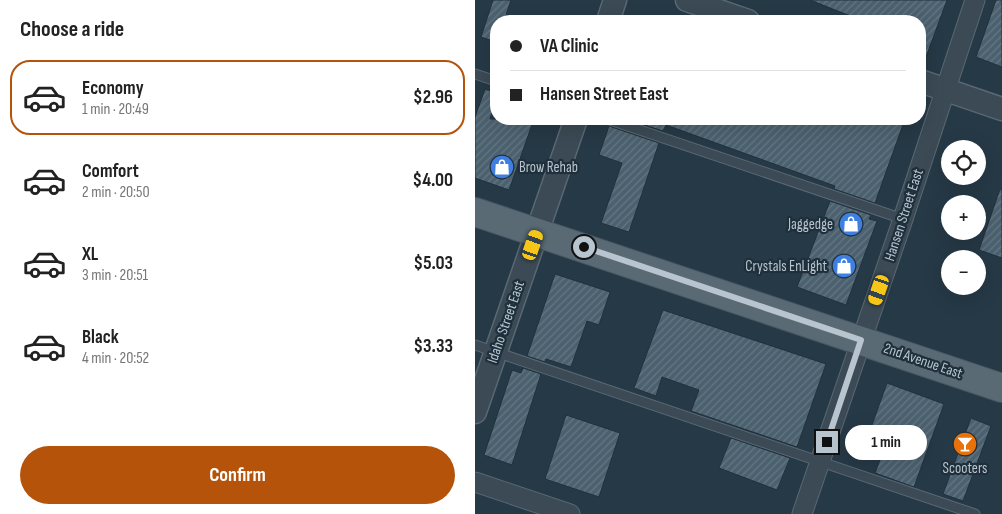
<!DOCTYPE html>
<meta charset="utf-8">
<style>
body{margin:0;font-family:"Sofia Sans Condensed",sans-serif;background:#f2f2f2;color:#222;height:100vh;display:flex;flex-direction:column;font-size:19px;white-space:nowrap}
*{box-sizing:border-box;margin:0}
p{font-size:16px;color:#767676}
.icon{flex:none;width:28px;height:28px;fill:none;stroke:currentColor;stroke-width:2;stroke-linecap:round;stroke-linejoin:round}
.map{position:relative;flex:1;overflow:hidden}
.panel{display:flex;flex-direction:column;background:#fff;width:475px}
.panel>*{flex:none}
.top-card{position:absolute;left:15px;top:15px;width:436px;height:110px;border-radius:20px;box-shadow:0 5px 20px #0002;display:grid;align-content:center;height:110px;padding:0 20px;background:#fff}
.fabs{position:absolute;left:466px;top:140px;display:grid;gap:10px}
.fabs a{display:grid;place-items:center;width:45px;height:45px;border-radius:50%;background:#fff;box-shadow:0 5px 20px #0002;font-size:25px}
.end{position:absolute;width:22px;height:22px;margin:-11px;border:6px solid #b8c5cf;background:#111;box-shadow:0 0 0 2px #111}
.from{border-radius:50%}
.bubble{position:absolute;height:35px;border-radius:18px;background:#fff;box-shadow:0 5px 20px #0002;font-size:16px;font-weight:700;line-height:35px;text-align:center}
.car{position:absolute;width:15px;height:30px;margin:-15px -8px;border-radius:6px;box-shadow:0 0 4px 1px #0007;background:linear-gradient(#f5c518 24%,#345 0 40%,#f5c518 0 76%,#345 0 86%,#f5c518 0)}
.top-card b{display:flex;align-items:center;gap:18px;height:48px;font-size:19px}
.top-card b+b{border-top:1px solid #e0e0e0}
.top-card i{width:12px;height:12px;background:#222}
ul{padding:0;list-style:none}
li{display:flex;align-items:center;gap:15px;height:75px;margin:0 10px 8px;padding:0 10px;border:2px solid transparent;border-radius:20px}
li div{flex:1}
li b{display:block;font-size:19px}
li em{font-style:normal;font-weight:700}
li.selected{border-color:#b45309}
li>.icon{width:45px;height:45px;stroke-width:1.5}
h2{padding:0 20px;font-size:22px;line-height:60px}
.cta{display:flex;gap:10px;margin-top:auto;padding:10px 20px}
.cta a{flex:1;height:58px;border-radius:30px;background:#b45309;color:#fff;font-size:20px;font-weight:700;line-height:58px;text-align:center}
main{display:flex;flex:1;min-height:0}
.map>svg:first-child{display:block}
</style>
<main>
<section class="panel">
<h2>Choose a ride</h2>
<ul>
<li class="selected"><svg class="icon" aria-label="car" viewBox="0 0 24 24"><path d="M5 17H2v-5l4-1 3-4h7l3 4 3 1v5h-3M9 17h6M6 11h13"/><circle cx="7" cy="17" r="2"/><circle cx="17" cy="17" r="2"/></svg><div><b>Economy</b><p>1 min · 20:49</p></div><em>$2.96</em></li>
<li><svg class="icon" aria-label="car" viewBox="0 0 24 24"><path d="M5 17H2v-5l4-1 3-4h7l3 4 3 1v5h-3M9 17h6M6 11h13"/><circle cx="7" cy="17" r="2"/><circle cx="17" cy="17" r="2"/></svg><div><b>Comfort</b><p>2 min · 20:50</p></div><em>$4.00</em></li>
<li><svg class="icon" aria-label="car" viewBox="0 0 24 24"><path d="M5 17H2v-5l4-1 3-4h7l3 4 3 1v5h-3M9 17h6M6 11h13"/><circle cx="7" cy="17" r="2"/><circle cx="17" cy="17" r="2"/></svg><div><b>XL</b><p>3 min · 20:51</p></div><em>$5.03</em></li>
<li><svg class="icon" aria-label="car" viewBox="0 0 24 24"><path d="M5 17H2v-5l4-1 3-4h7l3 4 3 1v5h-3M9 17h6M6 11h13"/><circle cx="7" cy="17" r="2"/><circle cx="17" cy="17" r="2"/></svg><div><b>Black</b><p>4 min · 20:52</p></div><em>$3.33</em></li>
</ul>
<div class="cta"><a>Confirm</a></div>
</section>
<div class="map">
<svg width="527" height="514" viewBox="0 0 527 514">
<defs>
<pattern id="building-hatch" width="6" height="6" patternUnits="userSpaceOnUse" patternTransform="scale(1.25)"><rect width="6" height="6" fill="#4c616f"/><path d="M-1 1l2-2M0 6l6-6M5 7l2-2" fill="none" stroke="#647682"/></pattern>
</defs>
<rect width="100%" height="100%" fill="#263946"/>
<!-- building -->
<g fill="url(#building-hatch)" stroke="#21313d">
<polygon points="18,0 36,0 29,21 21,21 21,42 6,37"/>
<polygon points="335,0 472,0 447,68 445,68 445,21 388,21"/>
<polygon points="521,0 527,0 527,67 501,57"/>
<polygon points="10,89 21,93 21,100 15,119 59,119 34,190 0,178 0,117"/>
<polygon points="151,119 430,119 400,203 359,189 360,186 191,125 188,131"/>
<polygon points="134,126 184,143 154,232 126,223 147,163 124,155"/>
<polygon points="525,189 527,190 527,258 504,250"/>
<polygon points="355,201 396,215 394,219 402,221 371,305 322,287"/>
<polygon points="80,274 135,292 124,325 112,321 96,367 71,359 70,362 52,356"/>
<polygon points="188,310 351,364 322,447 216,411 224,390 187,377 181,396 159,388"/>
<polygon points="48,368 66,374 37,465 9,455 37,370 46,373"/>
<polygon points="412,383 469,404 439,487 400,473 406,457 388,450"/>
<polygon points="91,415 145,433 124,497 70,479"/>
<polygon points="496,418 516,426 488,501 468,494"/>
<polygon points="256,438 315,458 302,490 244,468"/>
</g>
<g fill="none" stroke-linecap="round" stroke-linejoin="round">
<!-- service casing -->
<g stroke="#596873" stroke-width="11">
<g id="service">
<polyline points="0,74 21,81"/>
<polyline points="132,119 428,219"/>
<polyline points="0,345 500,514"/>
</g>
</g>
<!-- minor casing -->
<g stroke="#596873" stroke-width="21">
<g id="minor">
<polyline points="0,482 95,514"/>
<polyline points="327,514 428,219 500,0"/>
</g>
</g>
<!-- tertiary casing -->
<g stroke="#596873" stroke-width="25">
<g id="tertiary">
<polyline points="212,0 273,21"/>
<polyline points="133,21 140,0"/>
<polyline points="445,81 527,109"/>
<polyline points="0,412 101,119"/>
</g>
</g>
<!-- primary casing -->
<g stroke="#475662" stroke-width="30">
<polyline id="primary" points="0,212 527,388"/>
</g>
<!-- service -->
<use href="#service" stroke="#3b4a55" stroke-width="9"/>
<!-- minor -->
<use href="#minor" stroke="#3b4a55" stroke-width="19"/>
<!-- tertiary -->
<use href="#tertiary" stroke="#3b4a55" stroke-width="22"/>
<!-- primary -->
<use href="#primary" stroke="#596a75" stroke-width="28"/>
</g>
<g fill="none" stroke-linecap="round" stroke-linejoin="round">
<!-- route -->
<polyline stroke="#b8c5cf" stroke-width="6" points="109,247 386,340 352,442"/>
</g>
<!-- icons -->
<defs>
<g id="shop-disc" transform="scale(1.25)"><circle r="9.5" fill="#3f7fe0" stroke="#1f2f3b"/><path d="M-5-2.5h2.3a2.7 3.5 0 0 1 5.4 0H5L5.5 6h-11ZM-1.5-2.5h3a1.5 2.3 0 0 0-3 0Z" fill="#fff"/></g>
<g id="bar-disc" transform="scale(1.25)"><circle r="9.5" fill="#e8710a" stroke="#1f2f3b"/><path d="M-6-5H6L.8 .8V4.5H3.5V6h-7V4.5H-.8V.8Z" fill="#fff"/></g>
</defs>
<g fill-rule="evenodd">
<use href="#shop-disc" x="27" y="167"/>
<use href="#shop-disc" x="376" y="224"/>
<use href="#shop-disc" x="369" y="266"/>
<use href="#bar-disc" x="490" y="444"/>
</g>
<g text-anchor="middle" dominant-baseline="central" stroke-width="4.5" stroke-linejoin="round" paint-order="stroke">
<!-- poi labels -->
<g font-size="15" fill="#b8c5cf" stroke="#1f2f3b" text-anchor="end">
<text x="44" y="167" text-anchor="start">Brow Rehab</text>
<text x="358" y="224">Jaggedge</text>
<text x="352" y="266">Crystals EnLight</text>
<text x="490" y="468" text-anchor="middle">Scooters</text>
</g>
<!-- street labels -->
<g font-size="15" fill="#b8c5cf" stroke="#1f2f3b">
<text transform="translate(429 215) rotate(-72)">Hansen Street East</text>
<text transform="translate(31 322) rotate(-71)">Idaho Street East</text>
<text transform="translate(448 361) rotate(19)">2nd Avenue East</text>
</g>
</g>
</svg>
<div class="fabs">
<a><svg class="icon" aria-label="locate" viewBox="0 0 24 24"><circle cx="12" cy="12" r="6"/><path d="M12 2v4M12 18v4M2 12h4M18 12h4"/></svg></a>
<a>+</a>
<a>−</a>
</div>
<i class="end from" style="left:109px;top:247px"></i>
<i class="end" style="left:352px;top:442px"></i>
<div class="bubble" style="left:370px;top:425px;width:82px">1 min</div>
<i class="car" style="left:58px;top:245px;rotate:19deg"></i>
<i class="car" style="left:404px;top:290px;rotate:199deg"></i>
<div class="top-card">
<b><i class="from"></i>VA Clinic</b>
<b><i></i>Hansen Street East</b>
</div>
</div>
</main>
